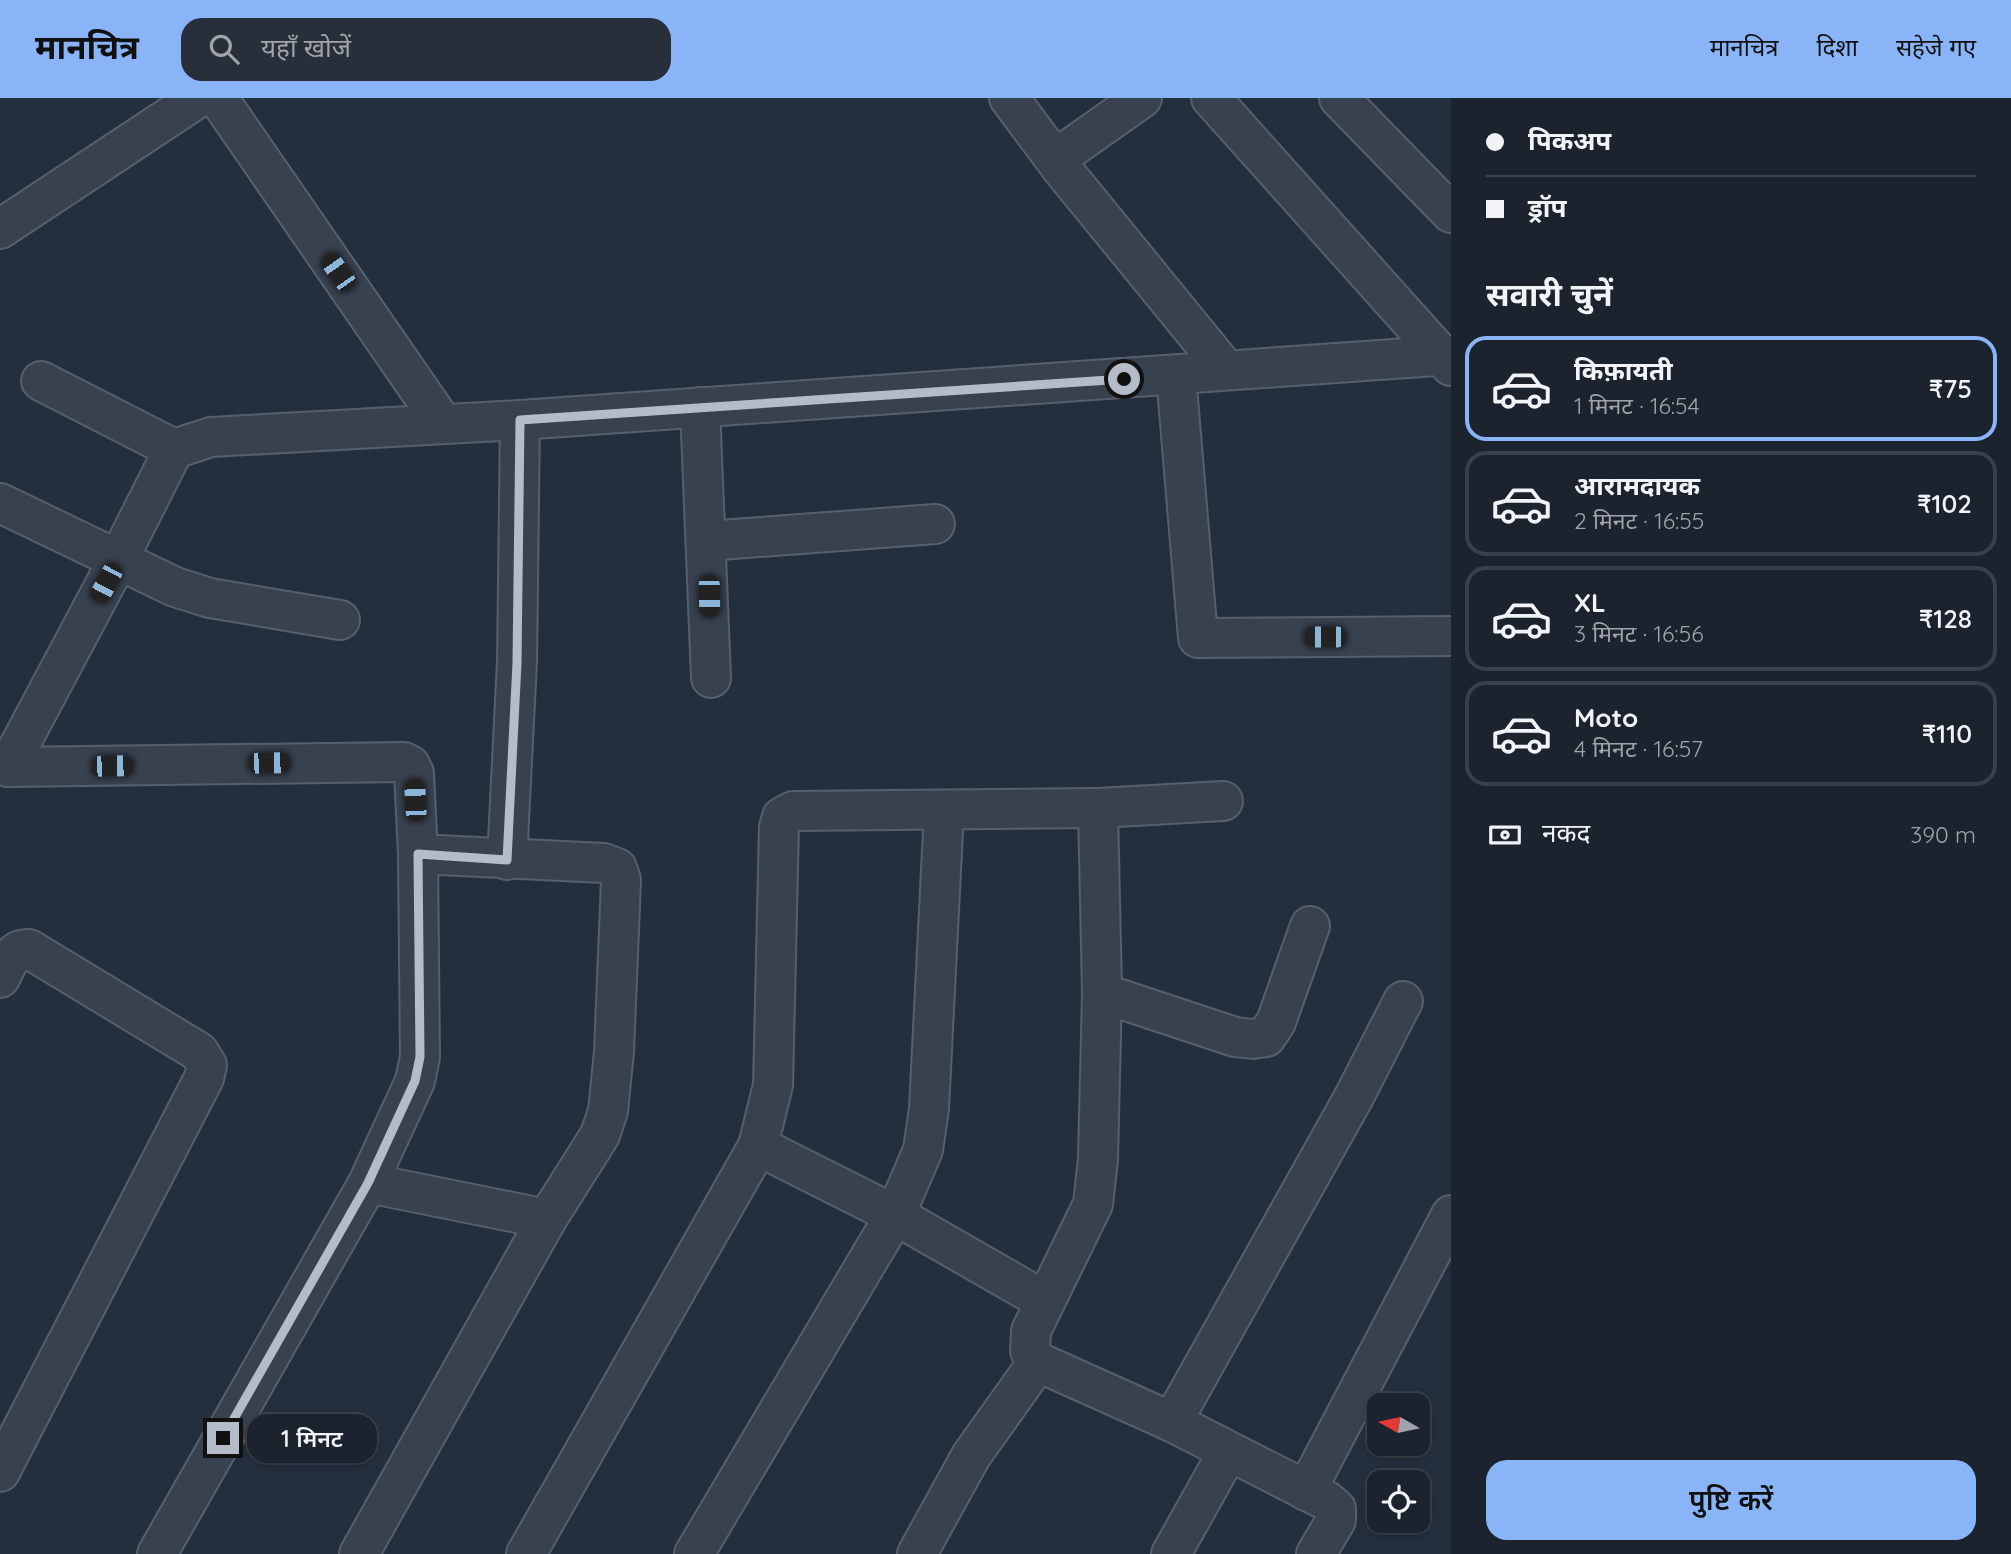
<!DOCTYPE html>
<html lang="hi">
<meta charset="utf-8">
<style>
body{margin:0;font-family:Quicksand,"Noto Sans Devanagari",sans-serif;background:#282f3a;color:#f1f3f6;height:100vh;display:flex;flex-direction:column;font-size:26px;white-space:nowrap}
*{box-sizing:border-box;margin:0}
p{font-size:23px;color:#a0a4aa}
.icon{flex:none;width:38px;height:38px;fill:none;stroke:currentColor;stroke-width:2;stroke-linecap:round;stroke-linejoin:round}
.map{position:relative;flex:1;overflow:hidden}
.side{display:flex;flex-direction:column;background:#1b232e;width:560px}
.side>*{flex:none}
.guide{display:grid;align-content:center;height:154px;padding:0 35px;background:#1b232e}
.needle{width:46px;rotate:279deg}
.controls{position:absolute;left:1367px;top:1295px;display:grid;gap:14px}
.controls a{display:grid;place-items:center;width:63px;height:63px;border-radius:14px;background:#1b232e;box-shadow:0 4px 10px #0003,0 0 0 2px #39404a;font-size:35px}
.end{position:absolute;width:32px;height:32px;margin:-16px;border:9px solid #b4bcc9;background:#111;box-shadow:0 0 0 4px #111}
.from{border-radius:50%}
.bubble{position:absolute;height:49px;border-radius:21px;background:#1b232e;box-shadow:0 4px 10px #0003,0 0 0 2px #39404a;font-size:23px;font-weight:600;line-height:49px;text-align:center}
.car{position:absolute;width:21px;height:42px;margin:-21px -10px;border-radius:9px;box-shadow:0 0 5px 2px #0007;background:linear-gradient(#222 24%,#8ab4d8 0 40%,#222 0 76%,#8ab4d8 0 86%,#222 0)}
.guide b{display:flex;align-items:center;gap:24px;height:66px;font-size:26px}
.guide b+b{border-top:2px solid #39404a}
.guide i{width:18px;height:18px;background:#f1f3f6}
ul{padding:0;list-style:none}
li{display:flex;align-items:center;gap:21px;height:105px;margin:0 14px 10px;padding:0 21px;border:4px solid #39404a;border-radius:21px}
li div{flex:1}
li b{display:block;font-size:26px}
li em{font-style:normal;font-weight:600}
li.on{border-color:#8ab4f8}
li>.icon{width:63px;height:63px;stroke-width:1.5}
h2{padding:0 35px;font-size:32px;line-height:84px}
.pay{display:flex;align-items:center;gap:18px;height:77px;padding:0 35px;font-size:26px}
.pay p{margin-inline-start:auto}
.button{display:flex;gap:14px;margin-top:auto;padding:14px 35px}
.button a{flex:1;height:80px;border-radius:21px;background:#8ab4f8;color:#111;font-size:28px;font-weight:600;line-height:80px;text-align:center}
header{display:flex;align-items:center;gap:42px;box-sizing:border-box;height:98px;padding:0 35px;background:#8ab4f8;color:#111}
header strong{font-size:33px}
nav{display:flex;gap:38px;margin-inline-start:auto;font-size:24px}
.search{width:490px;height:63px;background:#282f3a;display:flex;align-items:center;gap:18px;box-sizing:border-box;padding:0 24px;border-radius:21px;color:#a0a4aa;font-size:26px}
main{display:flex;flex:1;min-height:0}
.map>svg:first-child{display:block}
</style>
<header>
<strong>मानचित्र</strong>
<div class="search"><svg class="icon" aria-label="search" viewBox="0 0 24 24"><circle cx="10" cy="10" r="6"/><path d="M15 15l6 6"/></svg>यहाँ खोजें</div>
<nav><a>मानचित्र</a><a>दिशा</a><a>सहेजे गए</a></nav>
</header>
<main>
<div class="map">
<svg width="1451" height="1456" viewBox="0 0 1451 1456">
<rect width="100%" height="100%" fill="#242f3e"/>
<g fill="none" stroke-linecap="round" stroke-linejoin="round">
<!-- minor casing -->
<g stroke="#565f6c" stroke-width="42">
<g id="minor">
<polyline points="218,0 443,326"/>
<polyline points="1009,0 1062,71"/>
<polyline points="1142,0 1064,55 1059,65 1062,71 1226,272"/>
<polyline points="1211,0 1451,268"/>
<polyline points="1339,0 1451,115"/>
<polyline points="0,131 198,0"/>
<polyline points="1176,277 1198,540 1451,538"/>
<polyline points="41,283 174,351"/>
<polyline points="700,309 711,580"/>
<polyline points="0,405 175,489 210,500 340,522"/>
<polyline points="707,443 935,426"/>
<polyline points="0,667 8,669 118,462 174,351 211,339 520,322 1451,257"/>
<polyline points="8,669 404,664 410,667 414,675 418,756"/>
<polyline points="1098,710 1223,703"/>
<polyline points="507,762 517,564 520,322"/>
<path d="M0 880C8 866 11 850 29 851L199 954 207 967 204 980 0 1374"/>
<polyline points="1102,895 1235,939 1253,941 1266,939 1276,924 1310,828"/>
<polyline points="758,1048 895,1117 1045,1203"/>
<polyline points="1172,1324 1355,997 1403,903"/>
<polyline points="1306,1393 1451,1117"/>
<polyline points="157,1456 368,1085 415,983 420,959 418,756 604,765 617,770 621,782 614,954 608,1013 600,1037 547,1121 368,1085"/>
<polyline points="359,1456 547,1121"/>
<polyline points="526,1456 758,1048 773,987 779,729 782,719 793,713 1098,710 1102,895 1098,1061 1093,1106 1031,1233 1030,1253 1038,1264 1172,1324 1327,1403 1336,1411 1336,1422 1316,1456"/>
<polyline points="694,1456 895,1117 923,1052 929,1011 944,713"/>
<polyline points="917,1456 971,1358 1038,1264"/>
<polyline points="1171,1456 1228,1354"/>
</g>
</g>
<!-- minor -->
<use href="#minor" stroke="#38414e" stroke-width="38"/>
</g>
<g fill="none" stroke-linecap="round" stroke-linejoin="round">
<!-- route -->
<polyline stroke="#b4bcc9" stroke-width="9" points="223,1340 368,1085 415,983 420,959 418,756 507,762 517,565 520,322 1124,281"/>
</g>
</svg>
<div class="controls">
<a><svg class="needle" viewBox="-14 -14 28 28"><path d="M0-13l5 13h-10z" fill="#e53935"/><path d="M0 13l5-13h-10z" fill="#a0a4aa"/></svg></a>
<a><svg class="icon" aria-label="locate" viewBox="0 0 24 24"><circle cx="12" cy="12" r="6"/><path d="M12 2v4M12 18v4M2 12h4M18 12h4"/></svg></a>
</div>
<i class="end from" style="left:1124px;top:281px"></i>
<i class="end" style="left:223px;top:1340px"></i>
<div class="bubble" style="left:247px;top:1316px;width:130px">1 मिनट</div>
<i class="car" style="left:338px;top:174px;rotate:325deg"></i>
<i class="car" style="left:106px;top:485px;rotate:208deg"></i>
<i class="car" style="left:709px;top:498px;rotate:179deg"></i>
<i class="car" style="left:1325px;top:539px;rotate:270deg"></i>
<i class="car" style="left:269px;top:665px;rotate:89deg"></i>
<i class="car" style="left:112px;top:668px;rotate:89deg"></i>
<i class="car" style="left:415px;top:702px;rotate:357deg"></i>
</div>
<section class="side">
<div class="guide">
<b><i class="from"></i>पिकअप</b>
<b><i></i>ड्रॉप</b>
</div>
<h2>सवारी चुनें</h2>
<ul>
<li class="on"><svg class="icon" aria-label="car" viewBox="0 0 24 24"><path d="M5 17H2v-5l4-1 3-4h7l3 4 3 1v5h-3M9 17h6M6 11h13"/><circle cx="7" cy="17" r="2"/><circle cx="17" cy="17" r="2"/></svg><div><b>किफ़ायती</b><p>1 मिनट · 16:54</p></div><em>₹75</em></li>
<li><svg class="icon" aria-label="car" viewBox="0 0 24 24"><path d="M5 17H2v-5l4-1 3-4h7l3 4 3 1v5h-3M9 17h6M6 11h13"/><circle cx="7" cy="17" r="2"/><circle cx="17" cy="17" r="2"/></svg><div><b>आरामदायक</b><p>2 मिनट · 16:55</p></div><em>₹102</em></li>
<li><svg class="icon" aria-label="car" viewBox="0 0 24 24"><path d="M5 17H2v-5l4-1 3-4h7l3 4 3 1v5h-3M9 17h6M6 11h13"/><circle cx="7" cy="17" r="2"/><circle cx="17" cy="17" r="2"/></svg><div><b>XL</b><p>3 मिनट · 16:56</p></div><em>₹128</em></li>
<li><svg class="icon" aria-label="car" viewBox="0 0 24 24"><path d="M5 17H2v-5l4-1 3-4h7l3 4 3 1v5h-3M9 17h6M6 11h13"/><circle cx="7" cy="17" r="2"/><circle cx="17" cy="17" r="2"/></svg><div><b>Moto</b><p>4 मिनट · 16:57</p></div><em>₹110</em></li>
</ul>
<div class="pay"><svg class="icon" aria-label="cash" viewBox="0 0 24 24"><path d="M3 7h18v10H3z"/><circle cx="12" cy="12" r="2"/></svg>नकद<p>390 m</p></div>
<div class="button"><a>पुष्टि करें</a></div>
</section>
</main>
